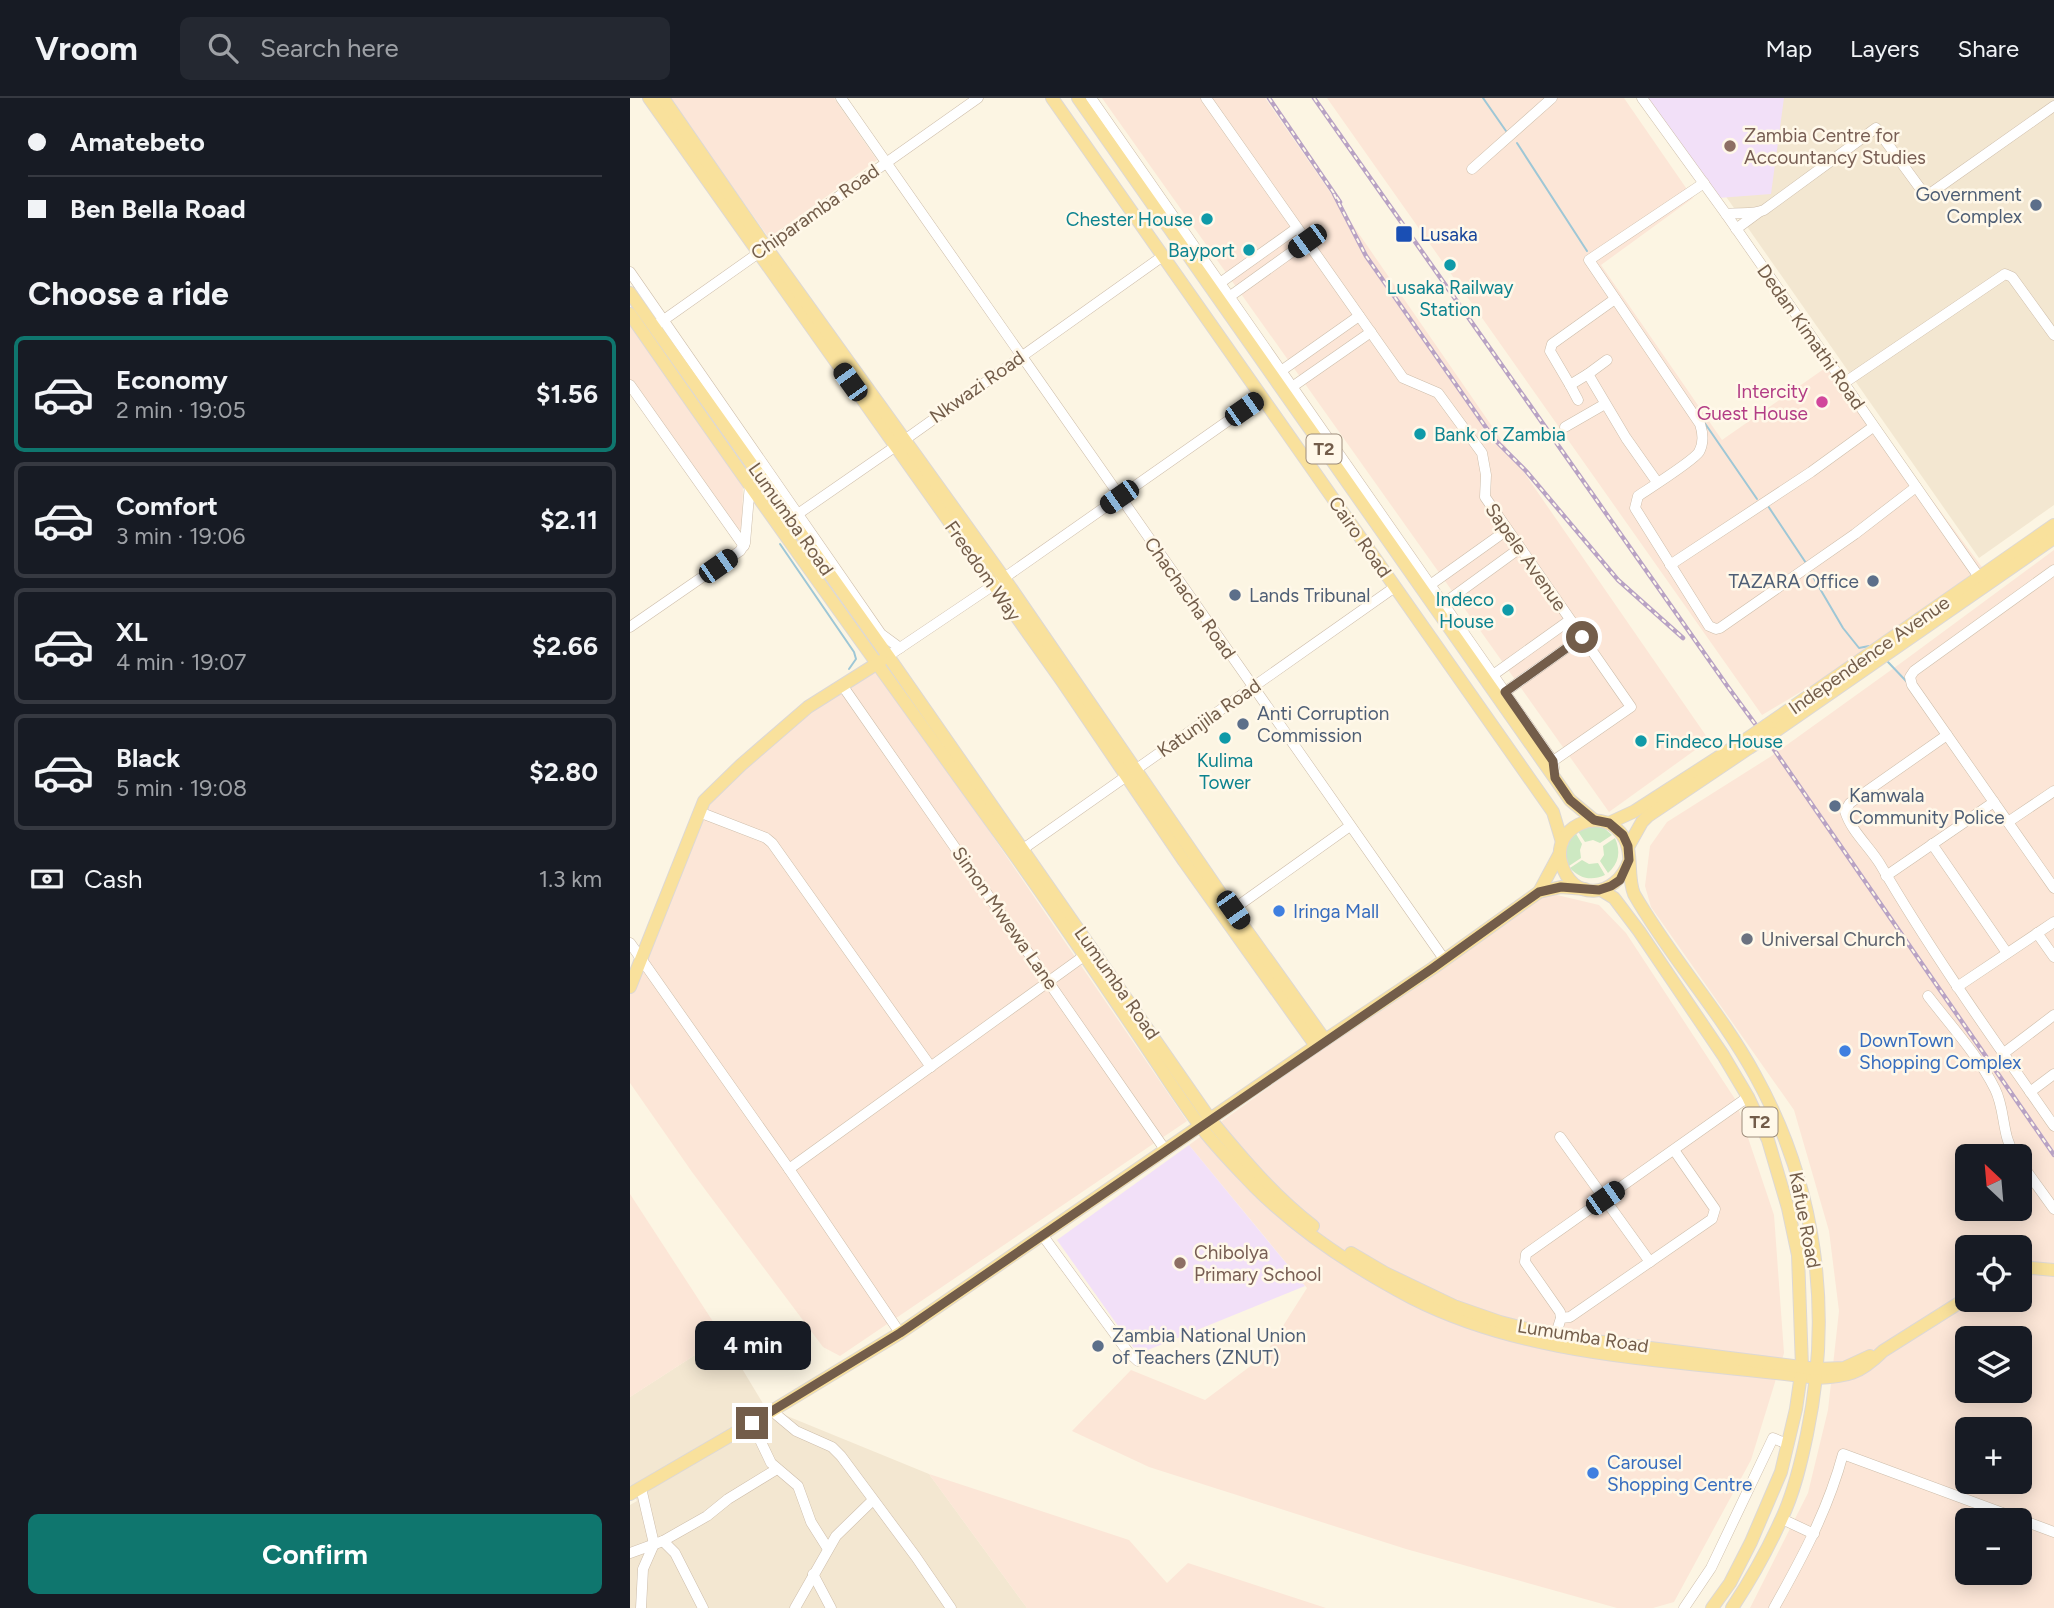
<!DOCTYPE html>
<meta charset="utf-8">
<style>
body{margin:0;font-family:Figtree,sans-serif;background:#242831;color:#f1f3f6;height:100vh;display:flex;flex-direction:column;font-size:26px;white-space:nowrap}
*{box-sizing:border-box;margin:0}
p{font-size:23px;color:#9ea1a6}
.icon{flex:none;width:38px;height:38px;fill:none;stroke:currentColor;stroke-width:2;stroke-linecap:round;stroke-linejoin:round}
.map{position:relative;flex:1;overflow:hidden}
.panel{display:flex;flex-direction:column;background:#171b24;width:630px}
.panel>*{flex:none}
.hud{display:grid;align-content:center;height:154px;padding:0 28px;background:#171b24}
.needle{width:46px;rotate:334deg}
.tools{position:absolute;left:1325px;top:1046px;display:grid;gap:14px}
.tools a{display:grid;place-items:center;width:77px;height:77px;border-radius:10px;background:#171b24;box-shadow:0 4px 18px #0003;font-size:35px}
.end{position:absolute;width:32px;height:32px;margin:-16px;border:9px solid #735d4a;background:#fff;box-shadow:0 0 0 4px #fff}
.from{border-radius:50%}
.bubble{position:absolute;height:49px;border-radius:10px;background:#171b24;box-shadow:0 4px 18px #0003;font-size:23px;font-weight:700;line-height:49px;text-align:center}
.car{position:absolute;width:21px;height:42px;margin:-21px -10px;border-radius:9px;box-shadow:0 0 5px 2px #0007;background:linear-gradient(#222 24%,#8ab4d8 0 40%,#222 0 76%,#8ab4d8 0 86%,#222 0)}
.hud b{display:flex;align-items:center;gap:24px;height:66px;font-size:26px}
.hud b+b{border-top:2px solid #363941}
.hud i{width:18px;height:18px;background:#f1f3f6}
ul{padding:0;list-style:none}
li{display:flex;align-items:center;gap:21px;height:116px;margin:0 14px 10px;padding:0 14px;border:4px solid #363941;border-radius:10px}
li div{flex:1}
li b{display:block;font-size:26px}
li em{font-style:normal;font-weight:700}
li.active{border-color:#0f766e}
li>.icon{width:63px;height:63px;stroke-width:1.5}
h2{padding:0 28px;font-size:32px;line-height:84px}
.pay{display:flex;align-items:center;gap:18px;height:77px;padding:0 28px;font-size:26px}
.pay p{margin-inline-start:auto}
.primary-button{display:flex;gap:14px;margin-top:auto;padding:14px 28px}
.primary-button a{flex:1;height:80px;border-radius:10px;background:#0f766e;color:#fff;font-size:28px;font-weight:700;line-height:80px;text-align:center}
header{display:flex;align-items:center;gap:42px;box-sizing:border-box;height:98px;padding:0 35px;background:#171b24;border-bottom:2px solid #363941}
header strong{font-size:33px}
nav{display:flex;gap:38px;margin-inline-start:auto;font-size:24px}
.search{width:490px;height:63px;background:#242831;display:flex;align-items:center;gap:18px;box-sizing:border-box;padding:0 24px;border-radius:10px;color:#9ea1a6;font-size:26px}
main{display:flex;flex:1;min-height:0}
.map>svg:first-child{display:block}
</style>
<header>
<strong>Vroom</strong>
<div class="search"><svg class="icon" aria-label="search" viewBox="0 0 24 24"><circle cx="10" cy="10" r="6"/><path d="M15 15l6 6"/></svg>Search here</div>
<nav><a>Map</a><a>Layers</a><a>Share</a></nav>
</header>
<main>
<section class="panel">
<div class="hud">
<b><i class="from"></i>Amatebeto</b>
<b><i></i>Ben Bella Road</b>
</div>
<h2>Choose a ride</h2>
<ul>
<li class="active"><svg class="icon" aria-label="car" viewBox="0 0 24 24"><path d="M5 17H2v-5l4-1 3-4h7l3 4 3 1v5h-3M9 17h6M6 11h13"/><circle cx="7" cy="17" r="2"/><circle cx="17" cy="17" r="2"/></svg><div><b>Economy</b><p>2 min · 19:05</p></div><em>$1.56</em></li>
<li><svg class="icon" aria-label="car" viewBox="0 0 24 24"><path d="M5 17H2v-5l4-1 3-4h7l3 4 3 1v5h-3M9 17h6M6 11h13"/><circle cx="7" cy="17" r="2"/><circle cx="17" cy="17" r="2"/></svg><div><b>Comfort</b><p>3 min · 19:06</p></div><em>$2.11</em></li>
<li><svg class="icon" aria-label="car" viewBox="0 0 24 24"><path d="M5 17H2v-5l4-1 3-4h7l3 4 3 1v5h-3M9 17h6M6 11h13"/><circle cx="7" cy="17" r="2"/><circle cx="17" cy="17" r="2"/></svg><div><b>XL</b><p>4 min · 19:07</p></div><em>$2.66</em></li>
<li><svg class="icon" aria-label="car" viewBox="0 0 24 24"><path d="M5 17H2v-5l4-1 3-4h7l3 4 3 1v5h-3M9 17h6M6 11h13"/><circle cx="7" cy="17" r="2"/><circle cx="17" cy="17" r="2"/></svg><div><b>Black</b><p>5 min · 19:08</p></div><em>$2.80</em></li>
</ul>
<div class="pay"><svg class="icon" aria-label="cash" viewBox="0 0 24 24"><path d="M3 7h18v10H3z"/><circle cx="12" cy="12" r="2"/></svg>Cash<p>1.3 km</p></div>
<div class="primary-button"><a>Confirm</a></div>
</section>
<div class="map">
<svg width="1424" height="1510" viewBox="0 0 1424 1510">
<rect width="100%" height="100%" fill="#fcf5e3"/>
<!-- residential -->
<g fill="#f3e7d1">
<polygon points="1027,0 1424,0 1424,407 1349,460"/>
<polygon points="93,1239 135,1309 299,1376 397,1510 0,1510 0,1407 7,1403 0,1387 0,1299"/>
</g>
<!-- commercial -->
<g fill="#fce6d7" fill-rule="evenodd">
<polygon points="39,0 204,0 247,62 139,140"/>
<polygon points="472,0 635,0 1079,642 979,714"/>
<polygon points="697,0 994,0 1063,100 971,167 1092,342 1201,266 1360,480 1132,617"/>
<polygon points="0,224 113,384 112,431 104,432 0,284"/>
<path d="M1424 452V1510H1120L1178 1395 1198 1312 1209 1213 1199 1133 1164 1012 1021 809 1015 788 1020 748 1037 724 1140 659 1275 562ZM1337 1059H1390V1111H1337ZM1337 1150H1390V1202H1337ZM1337 1241H1390V1293H1337ZM1337 1332H1390V1384H1337ZM1337 1423H1390V1475H1337Z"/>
<polygon points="246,567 557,1023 210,1258 193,1249 62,1074 0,985 0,888 76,702 175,612"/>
<polygon points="910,793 969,807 996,835 1105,1001 1144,1117 1154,1255 1121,1362 1044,1504 1023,1510 987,1510 776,1451 519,1369 442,1333 501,1272 575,1302 634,1258 677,1190 559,1047"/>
<polygon points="0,1096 93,1239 0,1299"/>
<polygon points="299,1376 499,1442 537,1485 558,1465 696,1510 397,1510"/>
</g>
<!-- education -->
<g fill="#f2e0f8">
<polygon points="1018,0 1154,0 1141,96 1088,100"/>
<polygon points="559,1047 675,1188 508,1256 427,1142"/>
</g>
<!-- green -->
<g fill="#cde9c2">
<polygon points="963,727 974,730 982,737 970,745 963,742 955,744 947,732"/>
<path d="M945 734 952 746 950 752 951 760 939 768C933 753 937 746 945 734Z"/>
<path d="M985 740C991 754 989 765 978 775L970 763 974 757 973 748Z"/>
<path d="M952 762 959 766 968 765 975 777C962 783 950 781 940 770Z"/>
</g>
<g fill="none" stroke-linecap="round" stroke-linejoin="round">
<!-- stream -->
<g stroke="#9ec7d6" stroke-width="2">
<polyline points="853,0 876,33"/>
<polyline points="887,45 957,153"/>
<polyline points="1074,324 1127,401"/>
<polyline points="1138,408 1176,465"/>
<polyline points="150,446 224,554 226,561 219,571"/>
<polyline points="1179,472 1213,530 1229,550 1239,548"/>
<polyline points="1258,564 1277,584"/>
</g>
<!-- minor casing -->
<g stroke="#cdbdaa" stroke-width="11">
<g id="minor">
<polyline points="211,0 814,861"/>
<polyline points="461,0 923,663 924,670"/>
<polyline points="576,0 773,280 808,295 852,355 856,377 855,399 1001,609 923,663"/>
<polyline points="1012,0 1096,116 1349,479"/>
<polyline points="842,71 922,0"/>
<path d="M1074 85 959 162 1070 326C1073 335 1074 345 1069 354 1063 363 1020 390 1008 398L1005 410 1079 528 1086 531 1090 530 1225 436 1286 389"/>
<path d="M1096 116C1109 114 1124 117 1134 112L1246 30 1295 97H1298L1424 8"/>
<polyline points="1106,131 1129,114"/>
<polyline points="0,174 251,536 270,550"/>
<polyline points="590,185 667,130"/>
<polyline points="599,199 677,143"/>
<polyline points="985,201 922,246 920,253 940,287 958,276 996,340 1027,384"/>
<polyline points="28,226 348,0"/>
<polyline points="651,273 729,218"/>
<polyline points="958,276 977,262"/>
<polyline points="1214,285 1375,176 1382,179 1424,237"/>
<polyline points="0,287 114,448"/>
<polyline points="940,287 948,302"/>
<polyline points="662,289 741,234"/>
<polyline points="935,329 975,306"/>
<polyline points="165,418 266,348 533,158"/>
<polyline points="1040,467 1181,374 1243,329"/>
<polyline points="1424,472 1284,573 1280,579 1282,587 1424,790"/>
<polyline points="800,487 877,432"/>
<polyline points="813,506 890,450"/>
<polyline points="0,529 110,453 115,445 120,386"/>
<polyline points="258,558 374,480 632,299"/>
<polyline points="863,577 940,522"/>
<polyline points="212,587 536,1053"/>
<polyline points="875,594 952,539"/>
<path d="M1317 637 1220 705 1215 713C1221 733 1239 748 1250 766 1303 857 1364 942 1424 1028"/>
<polyline points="69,714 136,740 142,745 301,969"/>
<polyline points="1378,724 1424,693"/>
<polyline points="1302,746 1377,855"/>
<polyline points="393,751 765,489"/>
<polyline points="1256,778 1364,704"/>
<polyline points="598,815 720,728"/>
<polyline points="1407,835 1424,859"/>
<polyline points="0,845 159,1071 270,1235"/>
<polyline points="1327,889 1424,824"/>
<path d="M1298 898C1321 928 1348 957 1365 991 1376 1013 1371 1038 1386 1059"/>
<polyline points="1374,955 1424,917"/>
<polyline points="1400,994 1424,976"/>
<polyline points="930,1039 1020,1164"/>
<polyline points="1390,1064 1424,1111"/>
<polyline points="159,1071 454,858"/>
<polyline points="413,1138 498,1254 508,1263"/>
<polyline points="931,1220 930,1214 895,1164 896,1156 1118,999"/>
<polyline points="924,1242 931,1220 940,1219 1082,1121 1085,1111 1044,1052"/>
<polyline points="142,1313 166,1333 202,1349 211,1358 286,1459 321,1510"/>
<polyline points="122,1325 141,1365 168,1388 181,1424 198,1451"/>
<polyline points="11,1390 24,1446 13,1471 11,1510"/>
<polyline points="1152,1421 1184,1436"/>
<polyline points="33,1443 45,1455 73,1510"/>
<polyline points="0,1455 33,1443 77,1418 98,1401 147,1371"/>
<polyline points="183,1476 201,1510"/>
<polyline points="165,1510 206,1438 243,1402"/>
<polyline points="1054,1510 1081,1470 1143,1340 1157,1346"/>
<path d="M1144 1510C1172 1460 1198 1412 1213 1356L1424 1434"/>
</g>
</g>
<!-- major casing -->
<g stroke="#ddd8d4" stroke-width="14">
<g id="major">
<polyline points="19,0 432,583 554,763 686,948"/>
<polyline points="33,0 136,149 374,480 602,812 695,942"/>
<polyline points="422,0 923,714 932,744"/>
<polyline points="448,0 940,702 964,722"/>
<path d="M0 195 258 558 580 1021C611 1059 644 1098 683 1128"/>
<path d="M0 216C123 394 250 570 377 746 423 810 467 876 511 941 530 969 548 998 568 1025 584 1047 605 1068 624 1088 669 1133 725 1170 782 1200 906 1263 1051 1261 1186 1280 1217 1279 1230 1276 1253 1253L1337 1200"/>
<polyline points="1137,627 1424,427"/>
<polyline points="1143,635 1424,440"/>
<polyline points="979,725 1005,713 1115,642"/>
<polyline points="998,749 1012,724 1018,718 1119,650"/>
<path d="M999 763C986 801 941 804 931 764 922 730 968 708 990 734 1005 751 996 776 1004 796 1040 859 1090 913 1125 977 1186 1087 1203 1212 1177 1336 1171 1365 1164 1395 1151 1422 1137 1453 1120 1483 1102 1510"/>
<polyline points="971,792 984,800 1009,833 1093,957 1118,999 1138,1042 1158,1110 1168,1157 1172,1269 1166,1311 1151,1374 1121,1444 1100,1485 1082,1510"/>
<polyline points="909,794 930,755"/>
<polyline points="0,889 74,703 111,667 178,609 251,563"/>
<polyline points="721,1155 755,1175 824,1208 870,1224 925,1238 1187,1271 1214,1270 1240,1258"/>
<polyline points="1390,1172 1401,1170 1424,1172"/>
<polyline points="0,1396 122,1325 270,1235 686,948 803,870 909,794 931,789 955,791"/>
</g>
</g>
<!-- minor -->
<use href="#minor" stroke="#fff" stroke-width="10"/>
<!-- major -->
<use href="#major" stroke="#f9e19c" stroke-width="12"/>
<!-- rail casing -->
<g stroke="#b8a2c4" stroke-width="4.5">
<g id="rail">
<polyline points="639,0 710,104"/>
<polyline points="684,0 1098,589 1145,653 1424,1057"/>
<polyline points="704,96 736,158 864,341 896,373 988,482 1053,540"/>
</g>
</g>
<!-- rail -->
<use href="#rail" stroke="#fff8e9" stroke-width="2" stroke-dasharray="5" stroke-linecap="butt"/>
<!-- major-bridge casing -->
<g stroke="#ddd8d4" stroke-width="14" stroke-linecap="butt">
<g id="major-bridge">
<polyline points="1115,642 1137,627"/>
<polyline points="1119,650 1143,635"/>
</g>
</g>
<!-- major-bridge -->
<use href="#major-bridge" stroke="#f9e19c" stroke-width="12"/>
</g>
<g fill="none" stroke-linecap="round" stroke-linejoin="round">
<!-- route -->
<polyline stroke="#735d4a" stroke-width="9" points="122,1325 270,1235 803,870 909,794 931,789 969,792 981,788 990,782 999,762 998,748 993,737 979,725 964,722 940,702 925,680 923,663 875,594 952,539"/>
</g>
<!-- markers -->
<g fill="#8d6e63" stroke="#fff8e9" stroke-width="2.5">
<circle cx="1100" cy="48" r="7"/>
<circle cx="550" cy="1165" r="7"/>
</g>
<g fill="#5c6f8a" stroke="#fff8e9" stroke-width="2.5">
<circle cx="1406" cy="107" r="7"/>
<circle cx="1243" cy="483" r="7"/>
<circle cx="605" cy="497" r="7"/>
<circle cx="613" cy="626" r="7"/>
<circle cx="1205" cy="708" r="7"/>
<circle cx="468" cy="1248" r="7"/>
</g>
<g fill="#0f9aa8" stroke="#fff8e9" stroke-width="2.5">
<circle cx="577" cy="121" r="7"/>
<circle cx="619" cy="152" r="7"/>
<circle cx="820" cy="167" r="7"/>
<circle cx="790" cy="336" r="7"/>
<circle cx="878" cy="512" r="7"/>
<circle cx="595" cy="640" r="7"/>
<circle cx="1011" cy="643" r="7"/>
</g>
<rect fill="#1a4fb4" stroke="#fff8e9" stroke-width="2.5" x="765" y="127" width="18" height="18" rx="3.5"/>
<circle fill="#d1479c" stroke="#fff8e9" stroke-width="2.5" cx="1192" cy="304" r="7"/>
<g fill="#3f7fe0" stroke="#fff8e9" stroke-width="2.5">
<circle cx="649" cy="813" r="7"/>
<circle cx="1215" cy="953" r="7"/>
<circle cx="963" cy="1375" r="7"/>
</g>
<circle fill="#6b7280" stroke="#fff8e9" stroke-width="2.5" cx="1117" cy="841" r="7"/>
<g text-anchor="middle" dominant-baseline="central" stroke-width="5" stroke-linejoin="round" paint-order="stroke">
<!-- shield labels -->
<g fill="#fff8e9" stroke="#9d8c7a" stroke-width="2">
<rect x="676.5" y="336.5" width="35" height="29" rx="5"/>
<rect x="1112.5" y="1009.5" width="35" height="29" rx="5"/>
</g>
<g font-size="18" font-weight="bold" fill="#735d4a">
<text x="694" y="351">T2</text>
<text x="1130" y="1024">T2</text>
</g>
<!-- education labels -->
<g font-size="19" fill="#785e54" stroke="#fff8e9" text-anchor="start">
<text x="1114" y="37">Zambia Centre for<tspan x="1114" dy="22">Accountancy Studies</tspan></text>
<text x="564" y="1154">Chibolya<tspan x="564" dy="22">Primary School</tspan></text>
</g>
<!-- service labels -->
<g font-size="19" fill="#4e5e75" stroke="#fff8e9" text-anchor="start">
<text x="1392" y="96" text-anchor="end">Government<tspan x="1392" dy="22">Complex</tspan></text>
<text x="1229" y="483" text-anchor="end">TAZARA Office</text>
<text x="619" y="497">Lands Tribunal</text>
<text x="627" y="615">Anti Corruption<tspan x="627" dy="22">Commission</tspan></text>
<text x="1219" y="697">Kamwala<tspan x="1219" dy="22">Community Police</tspan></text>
<text x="482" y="1237">Zambia National Union<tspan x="482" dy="22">of Teachers (ZNUT)</tspan></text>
</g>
<!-- street labels -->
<g font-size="19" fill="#735d4a" stroke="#fff8e9">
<text transform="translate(185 114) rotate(-35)">Chiparamba Road</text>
<text transform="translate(1181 239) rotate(55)">Dedan Kimathi Road</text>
<text transform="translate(347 289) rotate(-35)">Nkwazi Road</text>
<text transform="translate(161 421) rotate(55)">Lumumba Road</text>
<text transform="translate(730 439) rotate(55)">Cairo Road</text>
<text transform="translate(896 459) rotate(55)">Sapele Avenue</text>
<text transform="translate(353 473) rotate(55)">Freedom Way</text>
<text transform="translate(560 500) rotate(55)">Chachacha Road</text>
<text transform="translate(1239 557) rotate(-35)">Independence Avenue</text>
<text transform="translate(579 620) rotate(-35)">Katunjila Road</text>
<text transform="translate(375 820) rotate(55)">Simon Mwewa Lane</text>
<text transform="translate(487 885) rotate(55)">Lumumba Road</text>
<text transform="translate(1175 1122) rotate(79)">Kafue Road</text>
<text transform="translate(953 1238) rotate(9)">Lumumba Road</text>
</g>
<!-- culture labels -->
<g font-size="19" fill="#0d838f" stroke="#fff8e9" text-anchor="end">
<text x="563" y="121">Chester House</text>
<text x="605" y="152">Bayport</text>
<text x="820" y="189" text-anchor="middle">Lusaka Railway<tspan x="820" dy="22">Station</tspan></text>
<text x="804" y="336" text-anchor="start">Bank of Zambia</text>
<text x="864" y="501">Indeco<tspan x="864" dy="22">House</tspan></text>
<text x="1025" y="643" text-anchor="start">Findeco House</text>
<text x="595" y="662" text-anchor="middle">Kulima<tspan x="595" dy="22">Tower</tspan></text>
</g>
<!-- transit labels -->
<g font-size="19" fill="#164399" stroke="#fff8e9" text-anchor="start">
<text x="790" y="136">Lusaka</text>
</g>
<!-- hotel labels -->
<g font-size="19" fill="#b23c85" stroke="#fff8e9" text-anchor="end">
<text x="1178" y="293">Intercity<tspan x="1178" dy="22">Guest House</tspan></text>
</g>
<!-- shop labels -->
<g font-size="19" fill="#366cbe" stroke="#fff8e9" text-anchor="start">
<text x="663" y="813">Iringa Mall</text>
<text x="1229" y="942">DownTown<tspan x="1229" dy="22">Shopping Complex</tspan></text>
<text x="977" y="1364">Carousel<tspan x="977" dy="22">Shopping Centre</tspan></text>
</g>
<!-- worship labels -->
<g font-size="19" fill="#5b616d" stroke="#fff8e9" text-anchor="start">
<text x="1131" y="841">Universal Church</text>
</g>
</g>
</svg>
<div class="tools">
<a><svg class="needle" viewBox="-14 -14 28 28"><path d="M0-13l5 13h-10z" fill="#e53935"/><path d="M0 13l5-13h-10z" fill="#9ea1a6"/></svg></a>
<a><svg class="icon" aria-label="locate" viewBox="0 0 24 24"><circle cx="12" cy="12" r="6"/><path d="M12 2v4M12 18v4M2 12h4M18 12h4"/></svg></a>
<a><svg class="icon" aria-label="layers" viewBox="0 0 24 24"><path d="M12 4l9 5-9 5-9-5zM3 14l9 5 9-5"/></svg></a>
<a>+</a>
<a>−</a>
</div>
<i class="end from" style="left:952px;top:539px"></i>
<i class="end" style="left:122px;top:1325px"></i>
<div class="bubble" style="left:65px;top:1223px;width:116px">4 min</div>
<i class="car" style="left:677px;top:143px;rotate:234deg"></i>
<i class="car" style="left:220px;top:284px;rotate:324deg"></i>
<i class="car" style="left:614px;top:311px;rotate:55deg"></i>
<i class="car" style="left:489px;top:399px;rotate:235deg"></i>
<i class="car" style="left:88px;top:468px;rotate:55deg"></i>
<i class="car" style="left:603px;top:812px;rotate:145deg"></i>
<i class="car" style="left:975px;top:1100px;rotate:55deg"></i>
</div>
</main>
